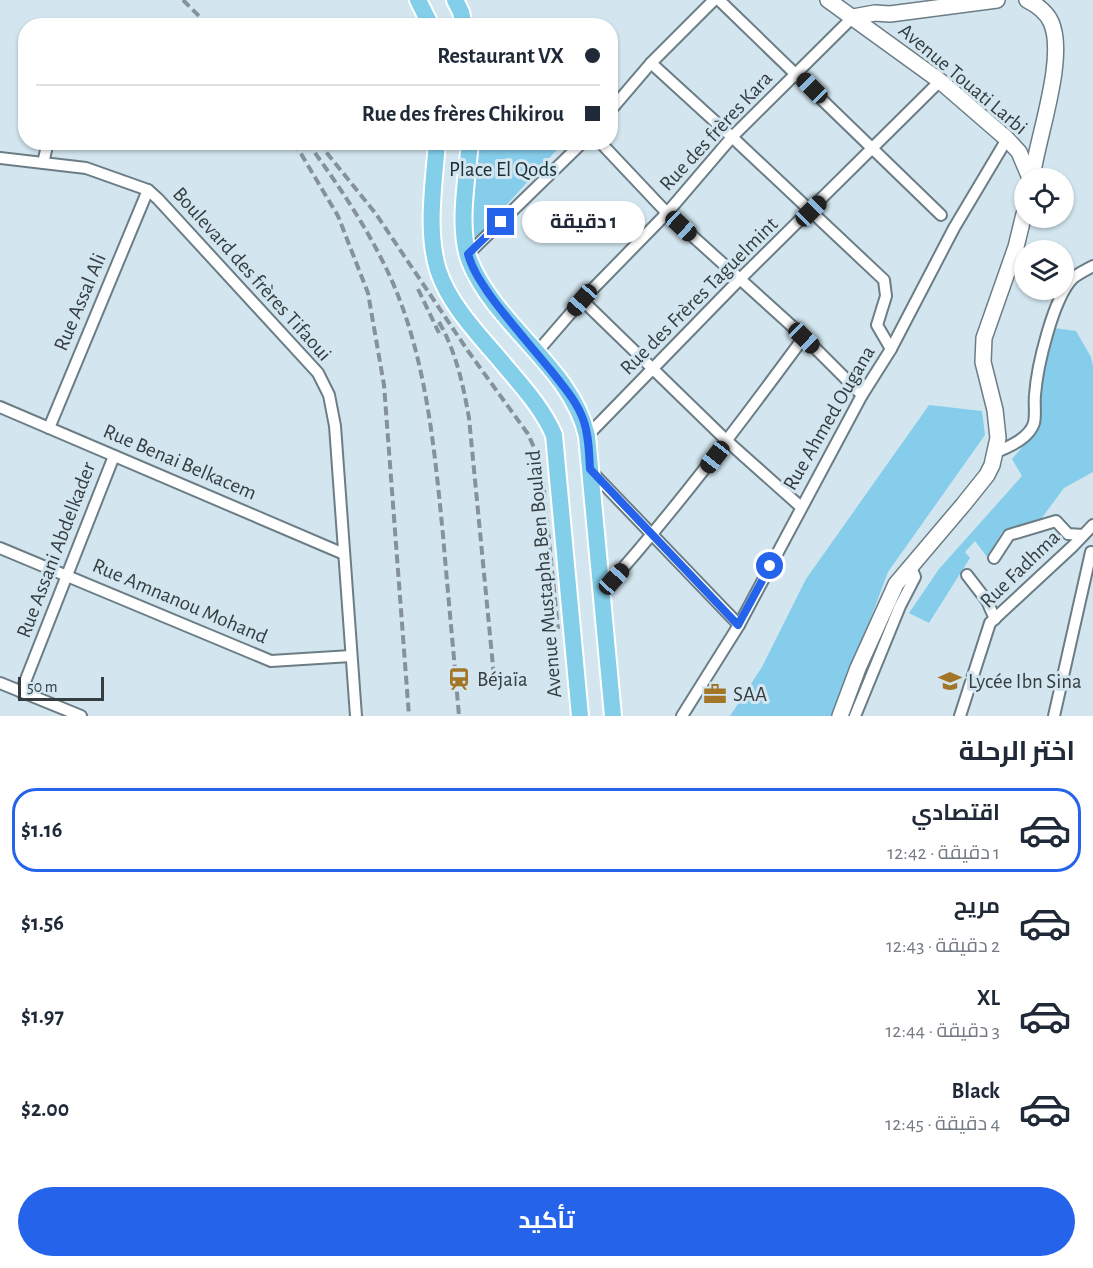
<!DOCTYPE html>
<html lang="ar">
<meta charset="utf-8">
<style>
body{margin:0;font-family:"Alegreya Sans",Cairo,sans-serif;background:#f6f6f7;color:#1f2937;direction:rtl;height:100vh;display:flex;flex-direction:column;font-size:22px;white-space:nowrap}
*{box-sizing:border-box;margin:0}
p{font-size:20px;color:#747a83}
.icon{flex:none;width:33px;height:33px;fill:none;stroke:currentColor;stroke-width:2;stroke-linecap:round;stroke-linejoin:round}
.map{position:relative;height:716px;overflow:hidden;direction:ltr}
.drawer{display:flex;flex-direction:column;background:#fff;flex:1}
.drawer>*{flex:none}
.banner{position:absolute;left:18px;top:18px;width:600px;height:132px;border-radius:24px;box-shadow:0 2px 4px #0004;direction:rtl;display:grid;align-content:center;height:132px;padding:0 18px;background:#fff}
.buttons{position:absolute;left:1014px;top:168px;display:grid;gap:12px}
.buttons a{display:grid;place-items:center;width:60px;height:60px;border-radius:50%;background:#fff;box-shadow:0 2px 4px #0004;font-size:30px}
.scale{position:absolute;left:18px;bottom:15px;width:86px;box-sizing:border-box;padding-left:6px;border:3px solid #353d40;border-top:0;font-size:16px;line-height:21px;white-space:nowrap;color:#353d40;-webkit-text-stroke:4px #d3e6ef;paint-order:stroke}
.end{position:absolute;width:27px;height:27px;margin:-14px;border:8px solid #2563eb;background:#fff;box-shadow:0 0 0 3px #fff}
.from{border-radius:50%}
.bubble{position:absolute;height:42px;border-radius:21px;background:#fff;box-shadow:0 2px 4px #0004;font-size:20px;font-weight:700;line-height:42px;text-align:center;direction:rtl}
.car{position:absolute;width:18px;height:36px;margin:-18px -9px;border-radius:8px;box-shadow:0 0 4px 2px #0007;background:linear-gradient(#222 24%,#8ab4d8 0 40%,#222 0 76%,#8ab4d8 0 86%,#222 0)}
.banner b{display:flex;align-items:center;gap:21px;height:57px;font-size:22px}
.banner b+b{border-top:2px solid #e0e1e3}
.banner i{width:15px;height:15px;background:#1f2937}
ul{padding:0;list-style:none}
li{display:flex;align-items:center;gap:18px;height:84px;margin:0 12px 9px;padding:0 6px;border:3px solid transparent;border-radius:24px}
li div{flex:1}
li b{display:block;font-size:22px}
li em{font-style:normal;font-weight:700}
li.on{border-color:#2563eb}
li>.icon{width:54px;height:54px;stroke-width:1.5}
h2{padding:0 18px;font-size:27px;line-height:72px}
.cta{display:flex;gap:12px;margin-top:auto;padding:12px 18px}
.cta a{flex:1;height:69px;border-radius:36px;background:#2563eb;color:#fff;font-size:24px;font-weight:700;line-height:69px;text-align:center}
.map>svg:first-child{display:block}
</style>
<div class="map">
<svg width="1093" height="716" viewBox="0 0 1093 716">
<rect width="100%" height="100%" fill="#d3e6ef"/>
<!-- green -->
<g fill="#86cdeb">
<polygon points="479,143 563,143 470,245"/>
<polygon points="1054,328 1076,331 1091,357 1093,366 1093,472 1064,488 1041,519 1002,532 987,557 975,541 965,552 970,558 929,623 909,613 939,569 1022,476 1012,459 1038,429 1039,396"/>
<polygon points="929,405 982,411 985,435 888,572 834,716 730,716 762,667 806,579"/>
</g>
<g fill="none" stroke-linecap="round" stroke-linejoin="round">
<!-- minor casing -->
<g stroke="#6b7d85" stroke-width="14">
<g id="minor">
<polyline points="719,0 941,215"/>
<polyline points="651,63 732,137 884,280 886,296 877,325 891,349"/>
<polyline points="610,111 651,63 714,0"/>
<polyline points="600,142 667,213 804,337 862,395"/>
<polyline points="0,158 86,168 148,190 158,199 318,373 329,395 335,426 356,716"/>
<polyline points="43,163 48,142"/>
<polyline points="468,254 583,142"/>
<polyline points="582,300 727,441 801,507"/>
<polyline points="537,352 582,300 667,213 732,137 853,17"/>
<polyline points="0,407 344,554"/>
<polyline points="49,428 148,190"/>
<polyline points="587,436 739,280 940,81"/>
<path d="M994 453C1008 447 1029 439 1034 423 1036 414 1034 404 1035 395 1037 367 1053 298 1073 278 1079 273 1086 270 1093 266"/>
<polyline points="590,470 739,625"/>
<polyline points="0,548 271,661 351,656"/>
<polyline points="994,558 1009,535 1056,521 1068,534 1083,535"/>
<polyline points="967,575 987,601 995,619"/>
<path d="M601 593C674 512 739 425 804 337"/>
<polyline points="0,683 81,716"/>
<polyline points="21,692 114,456"/>
<polyline points="682,716 739,625 862,395 891,349 954,228 1007,139"/>
<polyline points="855,716 900,606 915,577 910,565"/>
<polyline points="960,716 990,623 1073,546 1093,525"/>
<polyline points="1054,716 1091,552"/>
</g>
</g>
<!-- secondary casing -->
<g stroke="#6b7d85" stroke-width="18">
<g id="secondary">
<polyline points="828,0 940,81 1007,139 1019,152 1030,178"/>
<path d="M1027 0C1037 5 1046 11 1051 22 1067 58 1037 138 1032 178"/>
<polyline points="853,17 875,13 890,14 997,0"/>
<polyline points="840,716 858,668 896,584 963,505 987,475 992,465 998,438 995,410 983,362 984,338 1016,247 1024,214"/>
</g>
</g>
<!-- primary casing -->
<g stroke="#fff" stroke-width="20">
<g id="primary">
<polyline points="418,0 431,26"/>
<polyline points="455,0 461,12 464,26"/>
<path d="M437 142C434 184 426 230 438 270 449 304 478 334 501 361 520 384 542 407 554 435L580 716"/>
<path d="M470 142C467 178 457 229 470 262 496 326 572 368 587 436L613 716"/>
</g>
</g>
<!-- minor -->
<use href="#minor" stroke="#fff" stroke-width="10"/>
<!-- secondary -->
<use href="#secondary" stroke="#fff" stroke-width="15"/>
<!-- primary -->
<use href="#primary" stroke="#83cee9" stroke-width="16"/>
<!-- rail -->
<g stroke="#859299" stroke-width="4" stroke-dasharray="9 4.5" stroke-linecap="butt">
<polyline points="183,0 209,26"/>
<polyline points="294,142 338,216 368,293 384,385 409,716"/>
<path d="M307 142C337 183 365 224 387 270 426 352 434 445 443 535 448 595 454 656 459 716"/>
<polyline points="318,142 376,214 468,351 528,434 536,452 543,481 558,629"/>
<polyline points="418,289 439,333"/>
<path d="M439 322C456 352 463 384 469 418L495 687"/>
</g>
</g>
<g fill="none" stroke-linecap="round" stroke-linejoin="round">
<!-- route -->
<path stroke="#2563eb" stroke-width="8" d="M501 222 468 254C472 269 481 282 489 294 509 322 532 347 553 373 564 387 577 402 583 419 589 435 589 453 590 469L738 625 770 566"/>
</g>
<!-- icons -->
<defs>
<g id="station-bare" transform="scale(1.8)"><path d="M-3-6H3Q5-6 5-4V2Q5 4 3 4L4.5 6H3L1.5 4h-3L-3 6H-4.5L-3 4Q-5 4-5 2V-4Q-5-6-3-6ZM-3.5-4v3h7v-3ZM-3.5 1v1.5H-2V1ZM2 1v1.5H3.5V1Z" fill="#a27527" stroke="#d3e6ef" stroke-width="2.5" paint-order="stroke"/></g>
<g id="school-bare" transform="scale(1.8)"><path d="M0-5L7-2L0 1L-7-2ZM-4 1L0 2.5L4 1V4Q0 6-4 4Z" fill="#a27527" stroke="#d3e6ef" stroke-width="2.5" paint-order="stroke"/></g>
<g id="office-bare" transform="scale(1.8)"><path d="M-6-3h4V-5.5h4V-3h4V5H-6ZM-1-4.5V-3h2v-1.5ZM-6 0V1H6V0Z" fill="#a27527" stroke="#d3e6ef" stroke-width="2.5" paint-order="stroke"/></g>
</defs>
<g fill-rule="evenodd">
<use href="#station-bare" x="459" y="679"/>
<use href="#school-bare" x="950" y="681"/>
<use href="#office-bare" x="715" y="694"/>
</g>
<g text-anchor="middle" dominant-baseline="central" stroke-width="6" stroke-linejoin="round" paint-order="stroke">
<!-- street labels -->
<g font-size="21" fill="#353d40" stroke="#d3e6ef">
<text transform="translate(963 79) rotate(40)">Avenue Touati Larbi</text>
<text transform="translate(716 131) rotate(-47)">Rue des frères Kara</text>
<text transform="translate(252 274) rotate(48)">Boulevard des frères Tifaoui</text>
<text transform="translate(699 296) rotate(-45)">Rue des Frères Taguelmint</text>
<text transform="translate(80 302) rotate(-67)">Rue Assal Ali</text>
<text transform="translate(829 418) rotate(-60)">Rue Ahmed Ougana</text>
<text transform="translate(180 462) rotate(23)">Rue Benai Belkacem</text>
<text transform="translate(56 550) rotate(-69)">Rue Assani Abdelkader</text>
<text transform="translate(1020 569) rotate(-44)">Rue Fadhma</text>
<text transform="translate(544 574) rotate(-95)">Avenue Mustapha Ben Boulaid</text>
<text transform="translate(180 601) rotate(23)">Rue Amnanou Mohand</text>
</g>
<!-- park labels -->
<g font-size="21" fill="#192e37" stroke="#d3e6ef">
<text x="503" y="169">Place El Qods</text>
</g>
<!-- poi labels -->
<g font-size="21" fill="#353d40" stroke="#d3e6ef" text-anchor="start">
<text x="477" y="679">Béjaïa</text>
<text x="968" y="681">Lycée Ibn Sina</text>
<text x="733" y="694">SAA</text>
</g>
</g>
</svg>
<div class="buttons">
<a><svg class="icon" aria-label="locate" viewBox="0 0 24 24"><circle cx="12" cy="12" r="6"/><path d="M12 2v4M12 18v4M2 12h4M18 12h4"/></svg></a>
<a><svg class="icon" aria-label="layers" viewBox="0 0 24 24"><path d="M12 4l9 5-9 5-9-5zM3 14l9 5 9-5"/></svg></a>
</div>
<div class="scale">50 m</div>
<i class="end from" style="left:770px;top:566px"></i>
<i class="end" style="left:501px;top:222px"></i>
<div class="bubble" style="left:522px;top:201px;width:123px">1 دقيقة</div>
<i class="car" style="left:812px;top:88px;rotate:315deg"></i>
<i class="car" style="left:811px;top:211px;rotate:45deg"></i>
<i class="car" style="left:681px;top:226px;rotate:133deg"></i>
<i class="car" style="left:582px;top:300px;rotate:221deg"></i>
<i class="car" style="left:804px;top:338px;rotate:134deg"></i>
<i class="car" style="left:715px;top:457px;rotate:218deg"></i>
<i class="car" style="left:614px;top:579px;rotate:42deg"></i>
<div class="banner">
<b><i class="from"></i>Restaurant VX</b>
<b><i></i>Rue des frères Chikirou</b>
</div>
</div>
<section class="drawer">
<h2>اختر الرحلة</h2>
<ul>
<li class="on"><svg class="icon" aria-label="car" viewBox="0 0 24 24"><path d="M5 17H2v-5l4-1 3-4h7l3 4 3 1v5h-3M9 17h6M6 11h13"/><circle cx="7" cy="17" r="2"/><circle cx="17" cy="17" r="2"/></svg><div><b>اقتصادي</b><p>1 دقيقة · 12:42</p></div><em>$1.16</em></li>
<li><svg class="icon" aria-label="car" viewBox="0 0 24 24"><path d="M5 17H2v-5l4-1 3-4h7l3 4 3 1v5h-3M9 17h6M6 11h13"/><circle cx="7" cy="17" r="2"/><circle cx="17" cy="17" r="2"/></svg><div><b>مريح</b><p>2 دقيقة · 12:43</p></div><em>$1.56</em></li>
<li><svg class="icon" aria-label="car" viewBox="0 0 24 24"><path d="M5 17H2v-5l4-1 3-4h7l3 4 3 1v5h-3M9 17h6M6 11h13"/><circle cx="7" cy="17" r="2"/><circle cx="17" cy="17" r="2"/></svg><div><b>XL</b><p>3 دقيقة · 12:44</p></div><em>$1.97</em></li>
<li><svg class="icon" aria-label="car" viewBox="0 0 24 24"><path d="M5 17H2v-5l4-1 3-4h7l3 4 3 1v5h-3M9 17h6M6 11h13"/><circle cx="7" cy="17" r="2"/><circle cx="17" cy="17" r="2"/></svg><div><b>Black</b><p>4 دقيقة · 12:45</p></div><em>$2.00</em></li>
</ul>
<div class="cta"><a>تأكيد</a></div>
</section>
